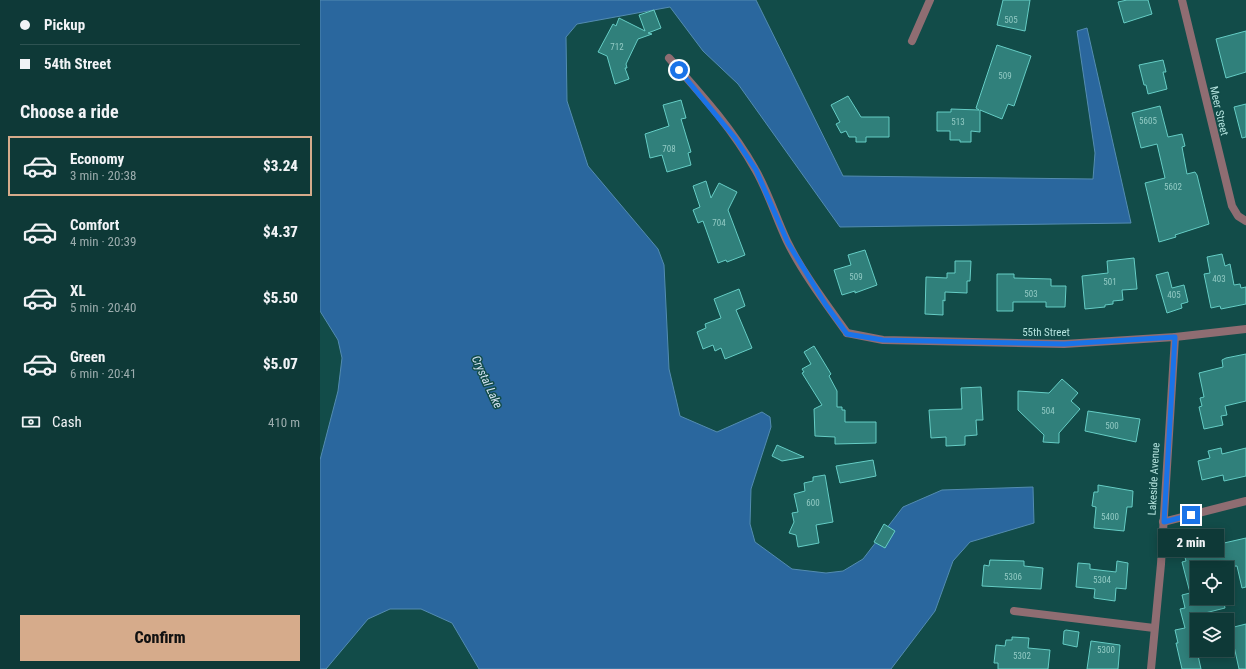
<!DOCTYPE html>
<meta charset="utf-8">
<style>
body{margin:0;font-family:"Roboto Condensed",sans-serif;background:#17403f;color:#f1f3f6;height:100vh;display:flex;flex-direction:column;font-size:15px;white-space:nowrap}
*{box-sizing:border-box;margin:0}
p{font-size:13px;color:#9bacad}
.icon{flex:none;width:22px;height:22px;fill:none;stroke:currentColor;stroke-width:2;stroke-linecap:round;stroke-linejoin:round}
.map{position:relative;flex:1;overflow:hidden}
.drawer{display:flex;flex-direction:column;background:#0e3937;width:320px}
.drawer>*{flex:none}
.banner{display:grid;align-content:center;height:88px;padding:0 20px;background:#0e3937}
.tools{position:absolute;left:870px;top:561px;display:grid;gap:8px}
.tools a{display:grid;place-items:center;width:44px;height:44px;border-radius:0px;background:#0e3937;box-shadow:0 2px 10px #0003,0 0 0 1px #2e5352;font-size:20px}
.end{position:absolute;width:18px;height:18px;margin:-9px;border:5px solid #1a73e8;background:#fff;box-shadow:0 0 0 2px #fff}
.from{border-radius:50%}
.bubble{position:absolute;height:28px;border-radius:0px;background:#0e3937;box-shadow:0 2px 10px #0003,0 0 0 1px #2e5352;font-size:13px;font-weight:800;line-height:28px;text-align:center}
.banner b{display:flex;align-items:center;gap:14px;height:38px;font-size:15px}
.banner b+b{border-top:1px solid #2e5352}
.banner i{width:10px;height:10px;background:#f1f3f6}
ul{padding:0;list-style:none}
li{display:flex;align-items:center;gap:12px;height:60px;margin:0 8px 6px;padding:0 12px;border:2px solid transparent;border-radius:0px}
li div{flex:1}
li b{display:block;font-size:15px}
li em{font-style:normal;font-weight:800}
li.on{border-color:#d6ab8b}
li>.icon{width:36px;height:36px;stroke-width:1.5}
h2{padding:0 20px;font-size:18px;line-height:48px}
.pay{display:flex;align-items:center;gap:10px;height:44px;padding:0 20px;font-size:15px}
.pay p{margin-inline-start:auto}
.cta{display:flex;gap:8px;margin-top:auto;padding:8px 20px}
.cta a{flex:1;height:46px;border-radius:0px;background:#d6ab8b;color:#111;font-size:16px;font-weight:800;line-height:46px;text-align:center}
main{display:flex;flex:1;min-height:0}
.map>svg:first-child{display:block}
</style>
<main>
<section class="drawer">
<div class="banner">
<b><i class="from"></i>Pickup</b>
<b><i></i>54th Street</b>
</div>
<h2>Choose a ride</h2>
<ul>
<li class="on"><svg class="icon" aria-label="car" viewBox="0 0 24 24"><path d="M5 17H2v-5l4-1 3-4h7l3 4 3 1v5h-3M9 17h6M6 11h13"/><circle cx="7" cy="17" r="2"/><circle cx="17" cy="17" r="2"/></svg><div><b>Economy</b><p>3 min · 20:38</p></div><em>$3.24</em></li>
<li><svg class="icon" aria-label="car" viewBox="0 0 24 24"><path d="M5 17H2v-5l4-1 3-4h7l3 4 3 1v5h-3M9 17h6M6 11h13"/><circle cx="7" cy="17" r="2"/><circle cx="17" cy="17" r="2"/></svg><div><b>Comfort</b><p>4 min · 20:39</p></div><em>$4.37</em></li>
<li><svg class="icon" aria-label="car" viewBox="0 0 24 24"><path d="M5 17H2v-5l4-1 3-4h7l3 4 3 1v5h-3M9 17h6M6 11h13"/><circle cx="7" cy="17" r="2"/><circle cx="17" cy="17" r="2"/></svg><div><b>XL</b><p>5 min · 20:40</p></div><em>$5.50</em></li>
<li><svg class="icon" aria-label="car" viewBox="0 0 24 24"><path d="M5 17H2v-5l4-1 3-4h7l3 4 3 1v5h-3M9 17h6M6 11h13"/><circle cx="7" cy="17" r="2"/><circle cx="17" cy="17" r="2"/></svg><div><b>Green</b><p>6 min · 20:41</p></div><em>$5.07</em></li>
</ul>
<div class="pay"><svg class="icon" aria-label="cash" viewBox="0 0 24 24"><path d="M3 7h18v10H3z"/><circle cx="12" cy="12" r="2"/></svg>Cash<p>410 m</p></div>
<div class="cta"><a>Confirm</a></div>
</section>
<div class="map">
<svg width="926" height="669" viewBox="0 0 926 669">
<rect width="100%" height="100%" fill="#124c49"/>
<!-- water -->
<polygon fill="#2a679e" stroke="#538cb1" points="0,0 436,0 523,176 773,179 775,153 757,31 767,28 811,223 520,227 418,84 383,51 350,7 257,24 246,37 247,101 268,166 338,249 344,265 349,369 360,416 397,432 442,412 450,417 451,427 431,489 430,524 435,542 472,569 506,573 523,571 543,559 583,507 622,490 713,487 714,523 650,542 633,561 615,611 571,669 159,669 132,623 101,609 70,609 48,619 6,669 0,669 0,460 18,391 22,358 18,340 0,311"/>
<!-- building -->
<g fill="#30807b" stroke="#65cdc5">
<polygon points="683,0 710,0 705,31 677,25"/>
<polygon points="807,0 828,0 832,14 804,23 798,2"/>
<polygon points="334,10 341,28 328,33 332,34 318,39 306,64 307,68 305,68 309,79 295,84 287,56 278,52 293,24 296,26 299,18 325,31 319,15"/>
<polygon points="926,31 926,72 906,78 896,39"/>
<polygon points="677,45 711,56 694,106 688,104 682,119 660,110 660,132 651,131 651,142 640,142 640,140 630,140 630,131 617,131 617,112 631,112 631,109 659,110 656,108"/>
<polygon points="843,60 846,72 843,72 847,89 828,94 826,85 824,85 819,65"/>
<polygon points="528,96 541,117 569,117 569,137 546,137 546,142 536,142 536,137 529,137 526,131 521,133 516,124 520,122 511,105"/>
<polygon points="361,100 366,118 361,119 371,152 368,153 371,165 347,172 342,155 330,158 325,134 349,126 343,105"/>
<polygon points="926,104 926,137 922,138 914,107"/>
<polygon points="840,106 848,137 862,134 865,146 862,147 867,174 875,172 877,175 889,224 855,235 856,237 839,242 825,183 845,178 837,144 821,148 812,113"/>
<polygon points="386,181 391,198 399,183 417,192 408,210 425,255 407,262 406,260 398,263 383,221 378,223 373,210 380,207 373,186"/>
<polygon points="545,250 557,285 535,293 535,291 522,295 514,270 531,265 528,255"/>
<polygon points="902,254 905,266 910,264 914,285 920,284 921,288 926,287 926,304 901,309 900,306 891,308 884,274 890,273 887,257"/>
<polygon points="814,258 817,289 802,290 803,300 793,301 793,304 785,305 785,307 765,309 762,276 788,273 787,261"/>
<polygon points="635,261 651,261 650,281 647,281 647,293 625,292 625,301 623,300 623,315 605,314 606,277 627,278 627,273 635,273"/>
<polygon points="848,272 852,288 864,285 868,302 861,304 862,308 847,313 836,275"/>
<polygon points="677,274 694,274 694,278 731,279 731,286 746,286 745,307 726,307 726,302 693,302 693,311 677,311"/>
<polygon points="419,289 425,306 416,310 432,348 405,359 401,348 395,351 393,345 383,349 377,332 386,328 385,324 401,318 394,299"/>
<polygon points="494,346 511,374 509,376 517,391 517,407 522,407 522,410 525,410 525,422 556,422 556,443 515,444 515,437 495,436 494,409 502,405 482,373 484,372 482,369 491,364 484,352"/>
<polygon points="926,354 926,401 905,406 907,415 901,416 903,425 884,429 879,407 882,406 880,398 884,397 879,373 903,367 902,360 906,358"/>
<polygon points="742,379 758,393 751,401 760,409 739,433 739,443 723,442 724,435 698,410 698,391 729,393"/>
<polygon points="661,387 663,420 656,420 657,435 645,436 645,445 626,446 626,437 611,438 609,410 642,409 641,388"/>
<polygon points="768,411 820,419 816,442 765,431"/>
<polygon points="457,445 484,457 462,461 452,456"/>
<polygon points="901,448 902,454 926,448 926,476 904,481 903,475 882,480 878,461 890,458 888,451"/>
<polygon points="553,460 556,476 520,483 516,466"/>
<polygon points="505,475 513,522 496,525 499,543 478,547 476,535 469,533 474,522 472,513 478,512 474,494 485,491 484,483 493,481 493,477"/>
<polygon points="778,485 813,491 812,507 807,507 804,531 774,528 776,507 772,506 774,492 778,492"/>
<polygon points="564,524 575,531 565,548 554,542"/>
<polygon points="926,538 926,587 922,588 917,566 877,568 877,598 903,598 905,608 877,615 877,651 881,669 862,669 856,643 858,643 855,630 865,628 860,609 865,608 862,595 870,593 862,562 866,561 863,550 903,541 904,543"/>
<polygon points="670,560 704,561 704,566 723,568 721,589 662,586 664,565 669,566"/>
<polygon points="797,561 808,563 806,589 796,588 795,601 774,598 775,589 756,587 758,563 770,564 770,569 796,572"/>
<polygon points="926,624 926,669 919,669 910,628"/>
<polygon points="746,630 759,632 757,647 743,644 744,631"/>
<polygon points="692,637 709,638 708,648 730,650 728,669 678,669 678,663 674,663 676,645 685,646 686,640 692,640"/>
<polygon points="771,641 800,645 798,669 767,669"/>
</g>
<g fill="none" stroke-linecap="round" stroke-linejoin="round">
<!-- service -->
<g stroke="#8f6d72" stroke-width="8">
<path d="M349 58C380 93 412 128 435 169 448 191 456 218 467 241 482 272 507 305 527 333"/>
<polyline points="694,611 834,628"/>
</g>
<!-- minor -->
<g stroke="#8f6d72" stroke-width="8">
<polyline points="862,0 912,206 918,216 926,221"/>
<polyline points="592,41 610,0"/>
<polyline points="527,333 563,340 744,344 855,337 926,329"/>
<polyline points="843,522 926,501"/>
<polyline points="831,669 841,564 855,337"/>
</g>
</g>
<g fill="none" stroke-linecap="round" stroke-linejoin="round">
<!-- route -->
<polyline stroke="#1a73e8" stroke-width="5" points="359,70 415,138 436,170 468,243 506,305 527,334 563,340 744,344 855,337 844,522 871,515"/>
</g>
<g text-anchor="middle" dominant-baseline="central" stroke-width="3" stroke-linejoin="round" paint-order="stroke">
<!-- number labels -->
<g font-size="9" fill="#92cac4">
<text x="691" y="20">505</text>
<text x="297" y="47">712</text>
<text x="685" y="76">509</text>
<text x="828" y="121">5605</text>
<text x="638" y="122">513</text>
<text x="349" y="149">708</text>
<text x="853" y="187">5602</text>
<text x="399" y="223">704</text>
<text x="536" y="277">509</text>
<text x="899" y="279">403</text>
<text x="790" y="282">501</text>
<text x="711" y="294">503</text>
<text x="854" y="295">405</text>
<text x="728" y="411">504</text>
<text x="792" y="426">500</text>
<text x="493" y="503">600</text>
<text x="790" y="517">5400</text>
<text x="693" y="577">5306</text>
<text x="782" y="580">5304</text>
<text x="786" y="650">5300</text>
<text x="702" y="656">5302</text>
</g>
<!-- street labels -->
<g font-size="11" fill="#b3e2dd" stroke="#124c49">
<text transform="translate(899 111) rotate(77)">Meer Street</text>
<text x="726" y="332">55th Street</text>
<text transform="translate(834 479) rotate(-87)">Lakeside Avenue</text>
</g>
<!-- water labels -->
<g font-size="12" font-style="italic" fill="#d5e4f4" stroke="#124c49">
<text transform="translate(167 382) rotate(65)">Crystal Lake</text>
</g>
</g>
</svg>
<div class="tools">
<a><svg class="icon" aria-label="locate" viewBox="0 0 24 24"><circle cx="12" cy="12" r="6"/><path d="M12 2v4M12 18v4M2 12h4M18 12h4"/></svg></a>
<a><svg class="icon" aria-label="layers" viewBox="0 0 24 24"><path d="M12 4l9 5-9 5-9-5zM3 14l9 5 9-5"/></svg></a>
</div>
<i class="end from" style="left:359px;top:70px"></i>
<i class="end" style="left:871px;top:515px"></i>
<div class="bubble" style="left:838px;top:529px;width:66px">2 min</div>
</div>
</main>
